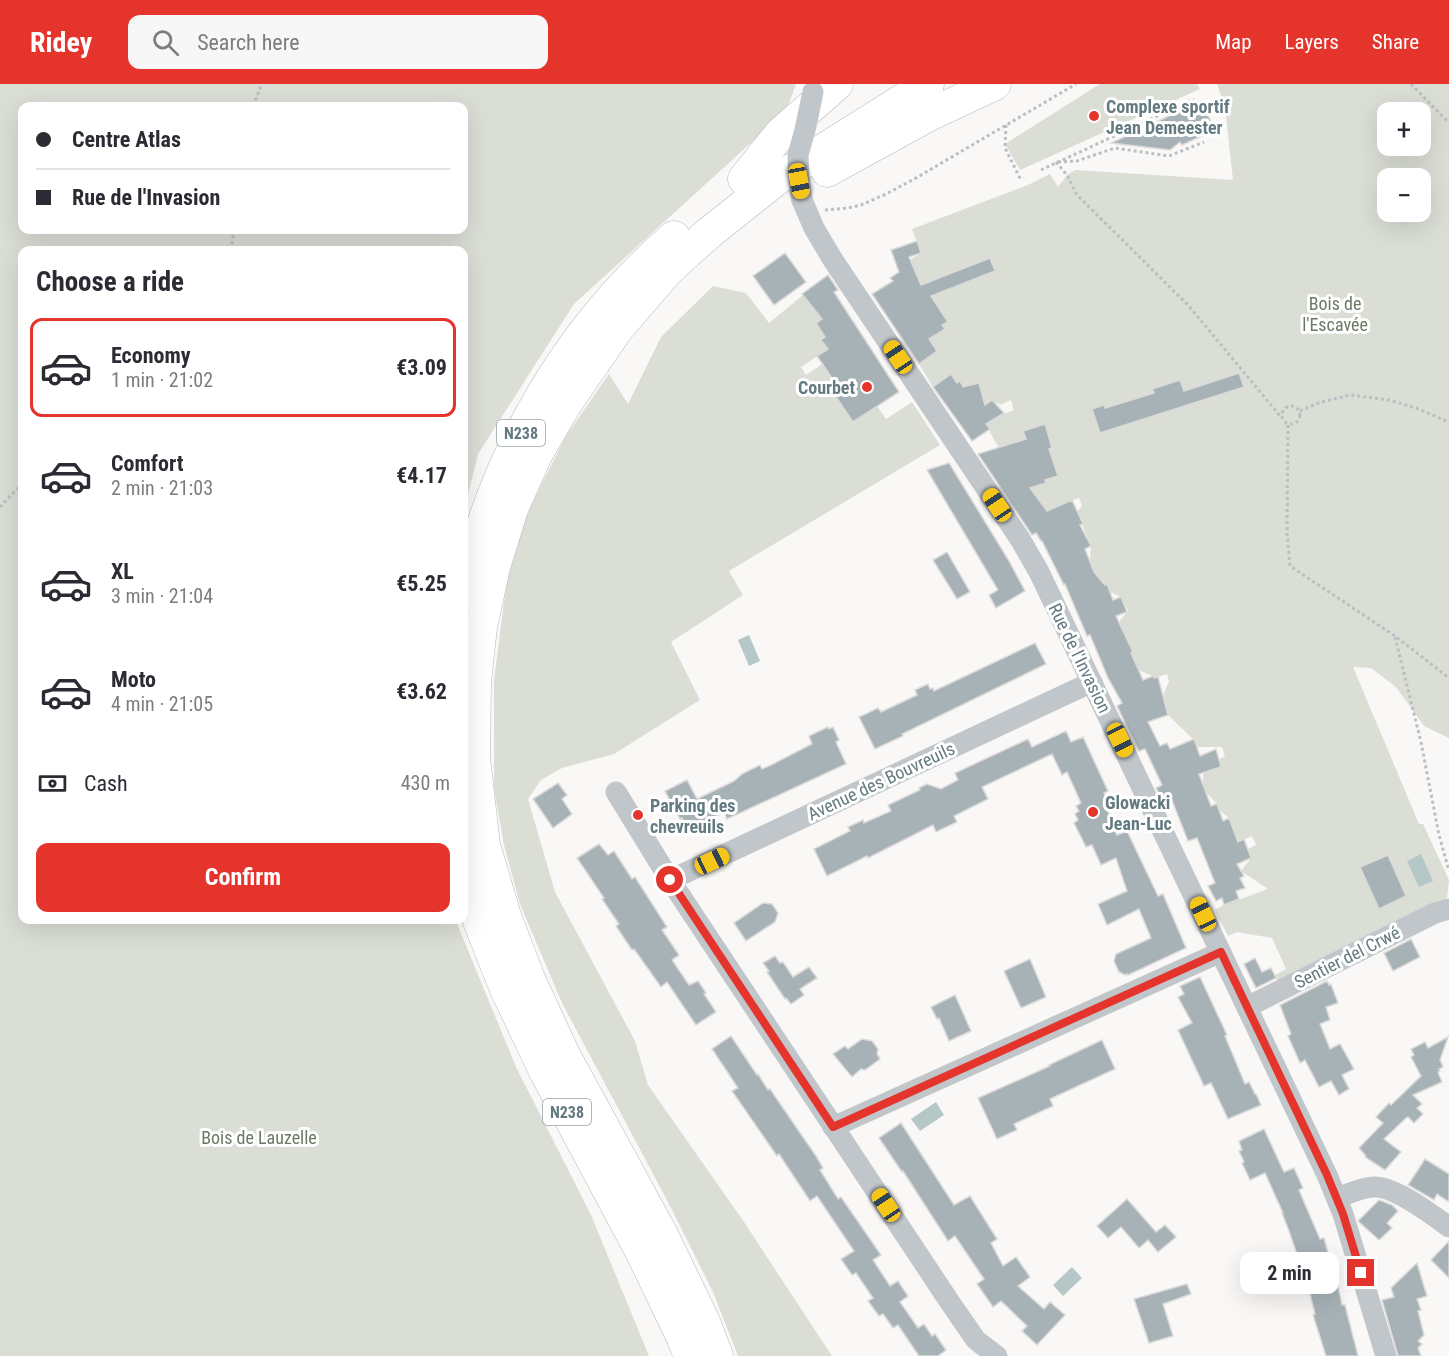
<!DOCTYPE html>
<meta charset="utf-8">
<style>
body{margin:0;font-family:"Roboto Condensed",sans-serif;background:#f7f7f7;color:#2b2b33;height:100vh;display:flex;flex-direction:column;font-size:22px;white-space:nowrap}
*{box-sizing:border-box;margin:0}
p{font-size:20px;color:#7c7c81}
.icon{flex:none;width:33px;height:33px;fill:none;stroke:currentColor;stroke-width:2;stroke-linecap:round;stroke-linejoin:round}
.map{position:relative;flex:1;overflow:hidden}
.drawer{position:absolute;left:18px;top:162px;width:450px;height:678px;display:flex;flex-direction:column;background:#fff;border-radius:12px;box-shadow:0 6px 24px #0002}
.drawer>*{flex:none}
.hud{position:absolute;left:18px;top:18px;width:450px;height:132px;border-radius:12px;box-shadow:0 6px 24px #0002;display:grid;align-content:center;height:132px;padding:0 18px;background:#fff}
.fabs{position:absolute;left:1377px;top:18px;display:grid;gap:12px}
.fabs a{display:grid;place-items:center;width:54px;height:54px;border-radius:12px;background:#fff;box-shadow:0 6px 24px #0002;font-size:30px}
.end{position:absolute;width:27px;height:27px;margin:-14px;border:8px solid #e4342c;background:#fff;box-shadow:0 0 0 3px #fff}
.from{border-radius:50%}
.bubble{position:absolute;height:42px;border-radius:12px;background:#fff;box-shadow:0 6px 24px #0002;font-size:20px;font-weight:700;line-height:42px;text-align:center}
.car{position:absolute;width:18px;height:36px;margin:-18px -9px;border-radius:8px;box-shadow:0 0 4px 2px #0007;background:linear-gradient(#f5c518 24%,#345 0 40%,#f5c518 0 76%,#345 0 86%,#f5c518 0)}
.hud b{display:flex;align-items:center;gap:21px;height:57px;font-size:22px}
.hud b+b{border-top:2px solid #e1e1e2}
.hud i{width:15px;height:15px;background:#2b2b33}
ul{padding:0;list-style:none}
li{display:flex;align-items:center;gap:18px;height:99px;margin:0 12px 9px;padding:0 6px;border:3px solid transparent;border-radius:12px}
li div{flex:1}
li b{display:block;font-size:22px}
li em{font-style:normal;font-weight:700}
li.active{border-color:#e4342c}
li>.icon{width:54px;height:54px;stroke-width:1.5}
h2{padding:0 18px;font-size:27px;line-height:72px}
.pay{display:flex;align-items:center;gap:15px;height:66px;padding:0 18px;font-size:22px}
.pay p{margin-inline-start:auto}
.button{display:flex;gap:12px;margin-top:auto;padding:12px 18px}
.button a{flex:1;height:69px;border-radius:12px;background:#e4342c;color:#fff;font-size:24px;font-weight:700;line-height:69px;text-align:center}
header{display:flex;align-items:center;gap:36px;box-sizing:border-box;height:84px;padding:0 30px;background:#e4342c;color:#fff}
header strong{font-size:28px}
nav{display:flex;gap:33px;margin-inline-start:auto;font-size:21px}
.search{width:420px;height:54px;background:#f7f7f7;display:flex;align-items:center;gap:15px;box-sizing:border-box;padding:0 21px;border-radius:12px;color:#7c7c81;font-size:22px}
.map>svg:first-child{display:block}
</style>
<header>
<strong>Ridey</strong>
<div class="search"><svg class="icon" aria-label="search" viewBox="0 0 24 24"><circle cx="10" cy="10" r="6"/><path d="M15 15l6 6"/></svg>Search here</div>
<nav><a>Map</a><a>Layers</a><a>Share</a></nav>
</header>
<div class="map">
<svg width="1449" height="1272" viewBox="0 0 1449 1272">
<rect width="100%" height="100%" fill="#f9f8f6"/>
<!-- green -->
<g fill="#daded5" fill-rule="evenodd">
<path d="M0 0H796L786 27 574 220 478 370 464 426V166H22V836H457L458 842 516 983 591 1131 649 1272H0ZM22 22H464V146H22Z"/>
<polygon points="1100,0 1197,0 1200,5 1020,86 1005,60"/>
<path d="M1217 0H1449V654L1424 642 1396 603 1371 584 1353 583 1419 740H1423L1449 796 1447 814 1295 894 1278 898 1275 891 1286 885 1272 854 1237 848 1228 852 1215 826 1224 821 1268 805 1241 787 1251 774 1248 765 1256 761 1252 752 1228 762 1231 740 1229 734 1219 726 1217 720 1205 707 1203 702V689L1219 675 1225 672 1222 663H1196L1193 655 1168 631 1163 611 1169 597 1167 590 1154 594 1153 592 1138 586 1131 569 1133 568 1118 539 1128 527 1125 520H1124L1121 513 1110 508 1107 501H1105L1094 488 1090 477 1091 462 1077 428 1082 422 1079 414 1042 429 1030 404 1046 399 1045 396 1009 379 994 356 986 340 1001 331 1014 326 1011 316 1000 321 998 319 996 320 992 316 986 320 967 315 982 310 979 299 972 301 965 307 960 297 957 299 951 290 933 303 919 280 937 267 929 255 945 245 942 241 948 238 923 200 921 201 918 192 900 182 921 169 912 145 1028 101 1050 90 1058 103 1067 91 1075 86 1233 96 1225 23ZM1388 28H1420V62H1388ZM1388 94H1420V128H1388Z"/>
<polygon points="713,202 746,209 769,239 803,211 810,220 825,233 816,239 825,253 821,256 828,265 801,283 806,291 830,275 846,291 835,298 842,309 837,313 853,338 877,322 886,335 912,318 940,361 729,487 743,511 671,558 700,616 614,670 562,684 541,696 528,715 555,808 635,957 648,1001 744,1138 832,1272 738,1272 713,1208 668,1118 562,919 520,820 504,761 494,704 494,596 507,495 529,425 566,352 609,290 628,320 661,253"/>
</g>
<!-- water -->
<g fill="#b6c7c8">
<polygon points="749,551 760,577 749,582 738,556"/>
<polygon points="1421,770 1433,797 1419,803 1407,777"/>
<polygon points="936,1018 944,1031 920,1047 911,1035"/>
<polygon points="1072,1183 1082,1194 1063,1212 1053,1201"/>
</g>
<!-- building -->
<g fill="#a7b2b6" stroke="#dbdad9" stroke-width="1.5">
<polygon points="1201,17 1215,46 1182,61 1180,58 1170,66 1111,59"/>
<polygon points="917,157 921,169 909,173 921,201 990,174 995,187 931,212 948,238 942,241 945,245 929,255 937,267 919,280 872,210 893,197 890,194 899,188 891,166"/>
<polygon points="785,169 806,198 774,221 753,192"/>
<polygon points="828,191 838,206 834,208 899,308 853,338 836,313 842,309 817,272 828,265 821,256 825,253 816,239 822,235 802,210"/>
<polygon points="1239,289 1244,303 1100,349 1092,325 1104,321 1105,324 1154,309 1152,305 1180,296 1184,307"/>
<polygon points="951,290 957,299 960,297 963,303 979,299 985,321 992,316 1004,329 986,340 990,345 972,357 933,303"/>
<polygon points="1045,340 1052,364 1049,365 1058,392 1045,396 1046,399 1030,404 1047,427 1072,416 1083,440 1080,441 1091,462 1085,465 1094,488 1105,501 1107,500 1113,516 1121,513 1127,528 1116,532 1133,568 1131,569 1143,596 1153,592 1154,594 1158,593 1168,631 1148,638 1160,662 1167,659 1170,665 1194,655 1200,672 1216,665 1221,683 1199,690 1211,722 1217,720 1223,737 1229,734 1238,758 1244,755 1251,774 1237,780 1244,792 1240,794 1245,804 1236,807 1239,815 1224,821 1222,814 1216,817 1208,802 1215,799 1197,754 1188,757 1171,714 1163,717 1156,704 1162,701 1145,665 1139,667 1138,665 1117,622 1122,619 1108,594 1090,551 1087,552 1065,500 1064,501 1042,457 1041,457 1036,449 1032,451 978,370 1026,355 1023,347"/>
<polygon points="949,379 1009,477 1025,507 996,524 989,511 998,506 927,386"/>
<polygon points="947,468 970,508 957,515 933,476"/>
<polygon points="1035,559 1046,580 902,650 903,652 875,665 859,633 878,624 881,628 917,611 915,606 928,600 930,605 933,604 934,607"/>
<polygon points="828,643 829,645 833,643 839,656 836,658 846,680 727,735 724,728 688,746 682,734 680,735 665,707 687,696 697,715 734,697 742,690 760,681 762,685 771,681 812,660 809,652"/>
<polygon points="1066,647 1071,658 1083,653 1108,707 1104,709 1109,720 1108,727 1117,751 1127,747 1158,812 1163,810 1186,864 1128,891 1127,890 1125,891 1119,888 1114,877 1116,870 1151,854 1139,825 1107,841 1098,820 1127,807 1116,774 1101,781 1092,761 1086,763 1074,739 1078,736 1075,730 1079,727 1076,722 1081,719 1067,688 1062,691 1052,670 982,703 988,715 954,732 957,738 936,748 933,741 868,774 867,772 827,792 814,765 850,747 848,743 863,736 864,739 891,727 888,721 920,706 919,704 927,700 941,705 958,696 955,689 1028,655 1032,663"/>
<polygon points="558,699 567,711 562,715 572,730 553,744 533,715"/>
<polygon points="599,760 608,771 614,767 632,795 635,793 667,843 662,846 679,871 672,876 689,901 698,897 706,909 704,910 716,928 696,941 667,898 661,903 634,865 632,866 616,842 619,840 602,815 604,814 577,774"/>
<polygon points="1388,771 1406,812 1379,825 1360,783"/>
<polygon points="763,819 772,820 778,829 775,838 746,857 734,839"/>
<polygon points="1411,855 1420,873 1393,887 1384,869"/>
<polygon points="775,872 780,879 783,878 793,893 809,883 817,894 800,905 804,911 791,920 786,914 785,915 767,888 769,887 763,879"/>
<polygon points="1255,874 1262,888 1271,884 1276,894 1256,904 1244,880"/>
<polygon points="1030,875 1046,913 1021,924 1004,887"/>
<polygon points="1200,893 1227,951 1225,952 1245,1000 1249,998 1255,1010 1256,1010 1261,1021 1228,1035 1211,999 1204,1002 1178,946 1192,939 1178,913 1184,910 1180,902"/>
<polygon points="1327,897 1329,901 1331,900 1338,919 1326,923 1330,936 1320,940 1330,965 1340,960 1354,985 1342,991 1349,1005 1339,1011 1331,997 1319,1003 1305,976 1300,979 1288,952 1291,950 1280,921"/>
<polygon points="955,911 971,947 949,957 939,934 937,935 931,923"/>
<polygon points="731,952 757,991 758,990 768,1006 770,1005 816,1072 823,1084 820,1086 838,1115 841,1113 881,1171 873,1176 890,1202 898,1197 908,1212 900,1218 918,1244 924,1240 932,1252 935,1250 946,1266 938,1272 919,1272 898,1241 893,1244 883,1230 879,1232 868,1217 873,1214 856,1189 852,1191 841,1175 854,1167 817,1112 810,1117 779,1070 777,1072 732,1007 738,1004 712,965"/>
<polygon points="1448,953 1440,976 1443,983 1439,985 1440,987 1438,988 1442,998 1413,1011 1422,1020 1417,1024 1423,1030 1414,1039 1408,1033 1405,1035 1384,1055 1401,1068 1385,1086 1365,1073 1366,1072 1359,1064 1383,1039 1376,1033 1389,1019 1391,1021 1421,992 1411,973 1414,971 1411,965 1425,958 1428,964"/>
<polygon points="862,955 872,957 878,965 877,970 880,975 865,986 861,985 852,993 833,970 845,962 848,965"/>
<polygon points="1102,956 1115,985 1050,1015 1053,1022 1014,1040 1017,1046 997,1055 978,1014 1050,982 1049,981"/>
<polygon points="901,1039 954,1121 970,1112 997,1155 991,1159 1003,1182 1016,1173 1030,1193 1018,1202 1044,1225 1050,1218 1065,1231 1037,1261 1022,1247 1027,1242 1001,1217 993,1223 977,1200 984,1195 955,1152 948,1157 903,1087 902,1088 879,1054"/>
<polygon points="1264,1045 1284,1088 1294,1084 1303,1104 1299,1106 1320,1155 1324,1154 1333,1187 1335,1187 1342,1221 1345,1221 1358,1272 1326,1272 1313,1231 1315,1230 1303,1181 1301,1182 1289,1147 1282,1129 1283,1129 1265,1089 1250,1096 1242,1079 1244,1078 1239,1067 1242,1066 1239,1057"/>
<polygon points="1425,1075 1449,1090 1449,1118 1437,1110 1434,1116 1408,1101"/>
<polygon points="1127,1115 1156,1148 1165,1141 1176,1153 1158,1168 1148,1156 1139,1164 1121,1143 1108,1154 1097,1142"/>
<polygon points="1379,1116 1392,1121 1398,1127 1387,1139 1392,1144 1379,1156 1358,1137"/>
<polygon points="1449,1157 1449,1194 1431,1176"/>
<polygon points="1417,1179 1427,1212 1417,1215 1421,1226 1418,1227 1424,1251 1418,1257 1422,1260 1418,1264 1421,1272 1398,1272 1382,1216 1394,1213 1391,1204"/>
<polygon points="1187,1200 1191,1210 1163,1220 1173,1252 1149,1259 1134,1215"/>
</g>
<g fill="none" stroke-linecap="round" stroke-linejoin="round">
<!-- highway casing -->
<g stroke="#b3b9bc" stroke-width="33">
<g id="highway">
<polyline points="827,87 929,31 995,0"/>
<polyline points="744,95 781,49 837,0"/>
<path d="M464 510C493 373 568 244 674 153"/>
<polyline points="464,776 479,837 506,905 546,989 641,1167 682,1252 690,1272"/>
<polyline points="717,1272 704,1238 662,1151 564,971 529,895 505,832 484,761 474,674 475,598 481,543 494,483 512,425 536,371 565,321 618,244 668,186 709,149 777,95 928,0"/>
</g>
</g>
<!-- path -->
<g stroke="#babfc1" stroke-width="3" stroke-dasharray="3 3" stroke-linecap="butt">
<polyline points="1411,0 1449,39"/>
<polyline points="253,22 262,0"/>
<polyline points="1006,41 1005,64 1021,96"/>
<polyline points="1056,78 1067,91 1077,111 1188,221 1281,333"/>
<polyline points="1058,78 1077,77 1115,64 1169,72 1204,58"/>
<polyline points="1041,86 1194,15"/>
<polyline points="825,126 848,124 861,121 886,110 916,94 1076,0"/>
<polyline points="231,166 234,146"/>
<circle cx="1291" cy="331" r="9"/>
<polyline points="1300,327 1318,319 1350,311 1389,316 1416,324 1449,338"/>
<polyline points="1288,341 1287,449 1290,482 1395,552 1449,594"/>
<polyline points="0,423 22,400"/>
<polyline points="1395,553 1421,658 1439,751 1449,787"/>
</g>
<!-- minor -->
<g stroke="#c0c6c9" stroke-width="21">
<polyline points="802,116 814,144 833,176 1020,455 1039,488 1327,1091 1343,1130 1386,1272"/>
<polyline points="616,708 670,796 949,1217 976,1256 997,1272"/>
<polyline points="670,796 1092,598"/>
<polyline points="1247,923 1435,829 1449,825"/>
<polyline points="833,1043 1221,868"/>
<path d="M1337 1114C1348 1110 1362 1103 1374 1103 1394 1102 1433 1131 1449 1143"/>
</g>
<!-- highway -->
<use href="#highway" stroke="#fff" stroke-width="32"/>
<!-- minor-bridge -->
<polyline stroke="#c0c6c9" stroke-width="21" points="802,116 799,97 798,71 805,46 813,8"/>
</g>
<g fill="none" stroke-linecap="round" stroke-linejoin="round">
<!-- route -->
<polyline stroke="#e4342c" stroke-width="8" points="670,796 833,1043 1221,868 1327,1091 1343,1130 1361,1189"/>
</g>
<!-- markers -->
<g fill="#e4342c" stroke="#fff" stroke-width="2">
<circle cx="1094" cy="32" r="6"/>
<circle cx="867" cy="303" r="6"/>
<circle cx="1093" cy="728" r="6"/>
<circle cx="638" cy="731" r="6"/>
</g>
<g text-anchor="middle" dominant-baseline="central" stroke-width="6" stroke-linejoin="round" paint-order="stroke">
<!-- shield labels -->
<g fill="#fff" stroke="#92a2a7" stroke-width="1.5">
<rect x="497" y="336" width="48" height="26" rx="4.5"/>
<rect x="543" y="1015" width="48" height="26" rx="4.5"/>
</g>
<g font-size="16" font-weight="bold" fill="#647a81">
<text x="521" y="349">N238</text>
<text x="567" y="1028">N238</text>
</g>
<!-- poi labels -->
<g font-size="18" font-weight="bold" fill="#647a81" stroke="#fff" text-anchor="start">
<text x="1106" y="22">Complexe sportif<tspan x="1106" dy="21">Jean Demeester</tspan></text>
<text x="855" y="303" text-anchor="end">Courbet</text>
<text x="1105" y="718">Glowacki<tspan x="1105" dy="21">Jean-Luc</tspan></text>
<text x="650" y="721">Parking des<tspan x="650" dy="21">chevreuils</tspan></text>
</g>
<!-- park labels -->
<g font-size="18" fill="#6b7963" stroke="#fff">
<text x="1335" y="219">Bois de<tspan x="1335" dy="21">l'Escavée</tspan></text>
<text x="259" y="1053">Bois de Lauzelle</text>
</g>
<!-- street labels -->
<g font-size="18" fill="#647a81" stroke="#fff">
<text transform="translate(1080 574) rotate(64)">Rue de l'Invasion</text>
<text transform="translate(881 697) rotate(-25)">Avenue des Bouvreuils</text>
<text transform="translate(1347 873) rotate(-27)">Sentier del Crwé</text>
</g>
</g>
</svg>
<div class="fabs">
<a>+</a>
<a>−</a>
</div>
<i class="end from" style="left:670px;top:796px"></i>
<i class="end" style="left:1361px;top:1189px"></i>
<div class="bubble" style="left:1240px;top:1168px;width:99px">2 min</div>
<i class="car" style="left:799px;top:97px;rotate:169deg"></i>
<i class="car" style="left:898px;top:273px;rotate:326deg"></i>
<i class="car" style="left:997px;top:421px;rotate:326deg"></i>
<i class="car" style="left:1120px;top:656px;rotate:154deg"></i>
<i class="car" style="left:712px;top:777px;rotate:65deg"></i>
<i class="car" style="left:1203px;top:830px;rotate:335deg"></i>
<i class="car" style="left:886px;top:1121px;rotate:326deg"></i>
<div class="hud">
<b><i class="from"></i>Centre Atlas</b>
<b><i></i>Rue de l'Invasion</b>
</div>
<section class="drawer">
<h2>Choose a ride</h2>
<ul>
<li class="active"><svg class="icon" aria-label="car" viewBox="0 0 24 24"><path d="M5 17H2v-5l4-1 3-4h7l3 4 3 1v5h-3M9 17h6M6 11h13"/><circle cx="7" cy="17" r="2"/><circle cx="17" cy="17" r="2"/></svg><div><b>Economy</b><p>1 min · 21:02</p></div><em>€3.09</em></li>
<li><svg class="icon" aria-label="car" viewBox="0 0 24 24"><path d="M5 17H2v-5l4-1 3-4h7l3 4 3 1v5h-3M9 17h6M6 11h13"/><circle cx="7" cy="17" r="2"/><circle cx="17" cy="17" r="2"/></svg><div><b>Comfort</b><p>2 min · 21:03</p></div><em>€4.17</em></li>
<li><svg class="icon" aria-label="car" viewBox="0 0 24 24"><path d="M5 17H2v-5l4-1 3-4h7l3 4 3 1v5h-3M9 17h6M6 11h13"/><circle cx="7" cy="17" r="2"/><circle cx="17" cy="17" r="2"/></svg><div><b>XL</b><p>3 min · 21:04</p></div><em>€5.25</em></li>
<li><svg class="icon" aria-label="car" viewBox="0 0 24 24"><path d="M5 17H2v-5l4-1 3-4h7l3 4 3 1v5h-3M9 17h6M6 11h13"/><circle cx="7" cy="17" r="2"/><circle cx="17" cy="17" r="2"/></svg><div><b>Moto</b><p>4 min · 21:05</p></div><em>€3.62</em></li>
</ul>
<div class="pay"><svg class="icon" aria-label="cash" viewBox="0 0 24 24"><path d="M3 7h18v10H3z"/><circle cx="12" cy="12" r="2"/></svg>Cash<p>430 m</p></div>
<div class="button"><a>Confirm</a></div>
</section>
</div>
